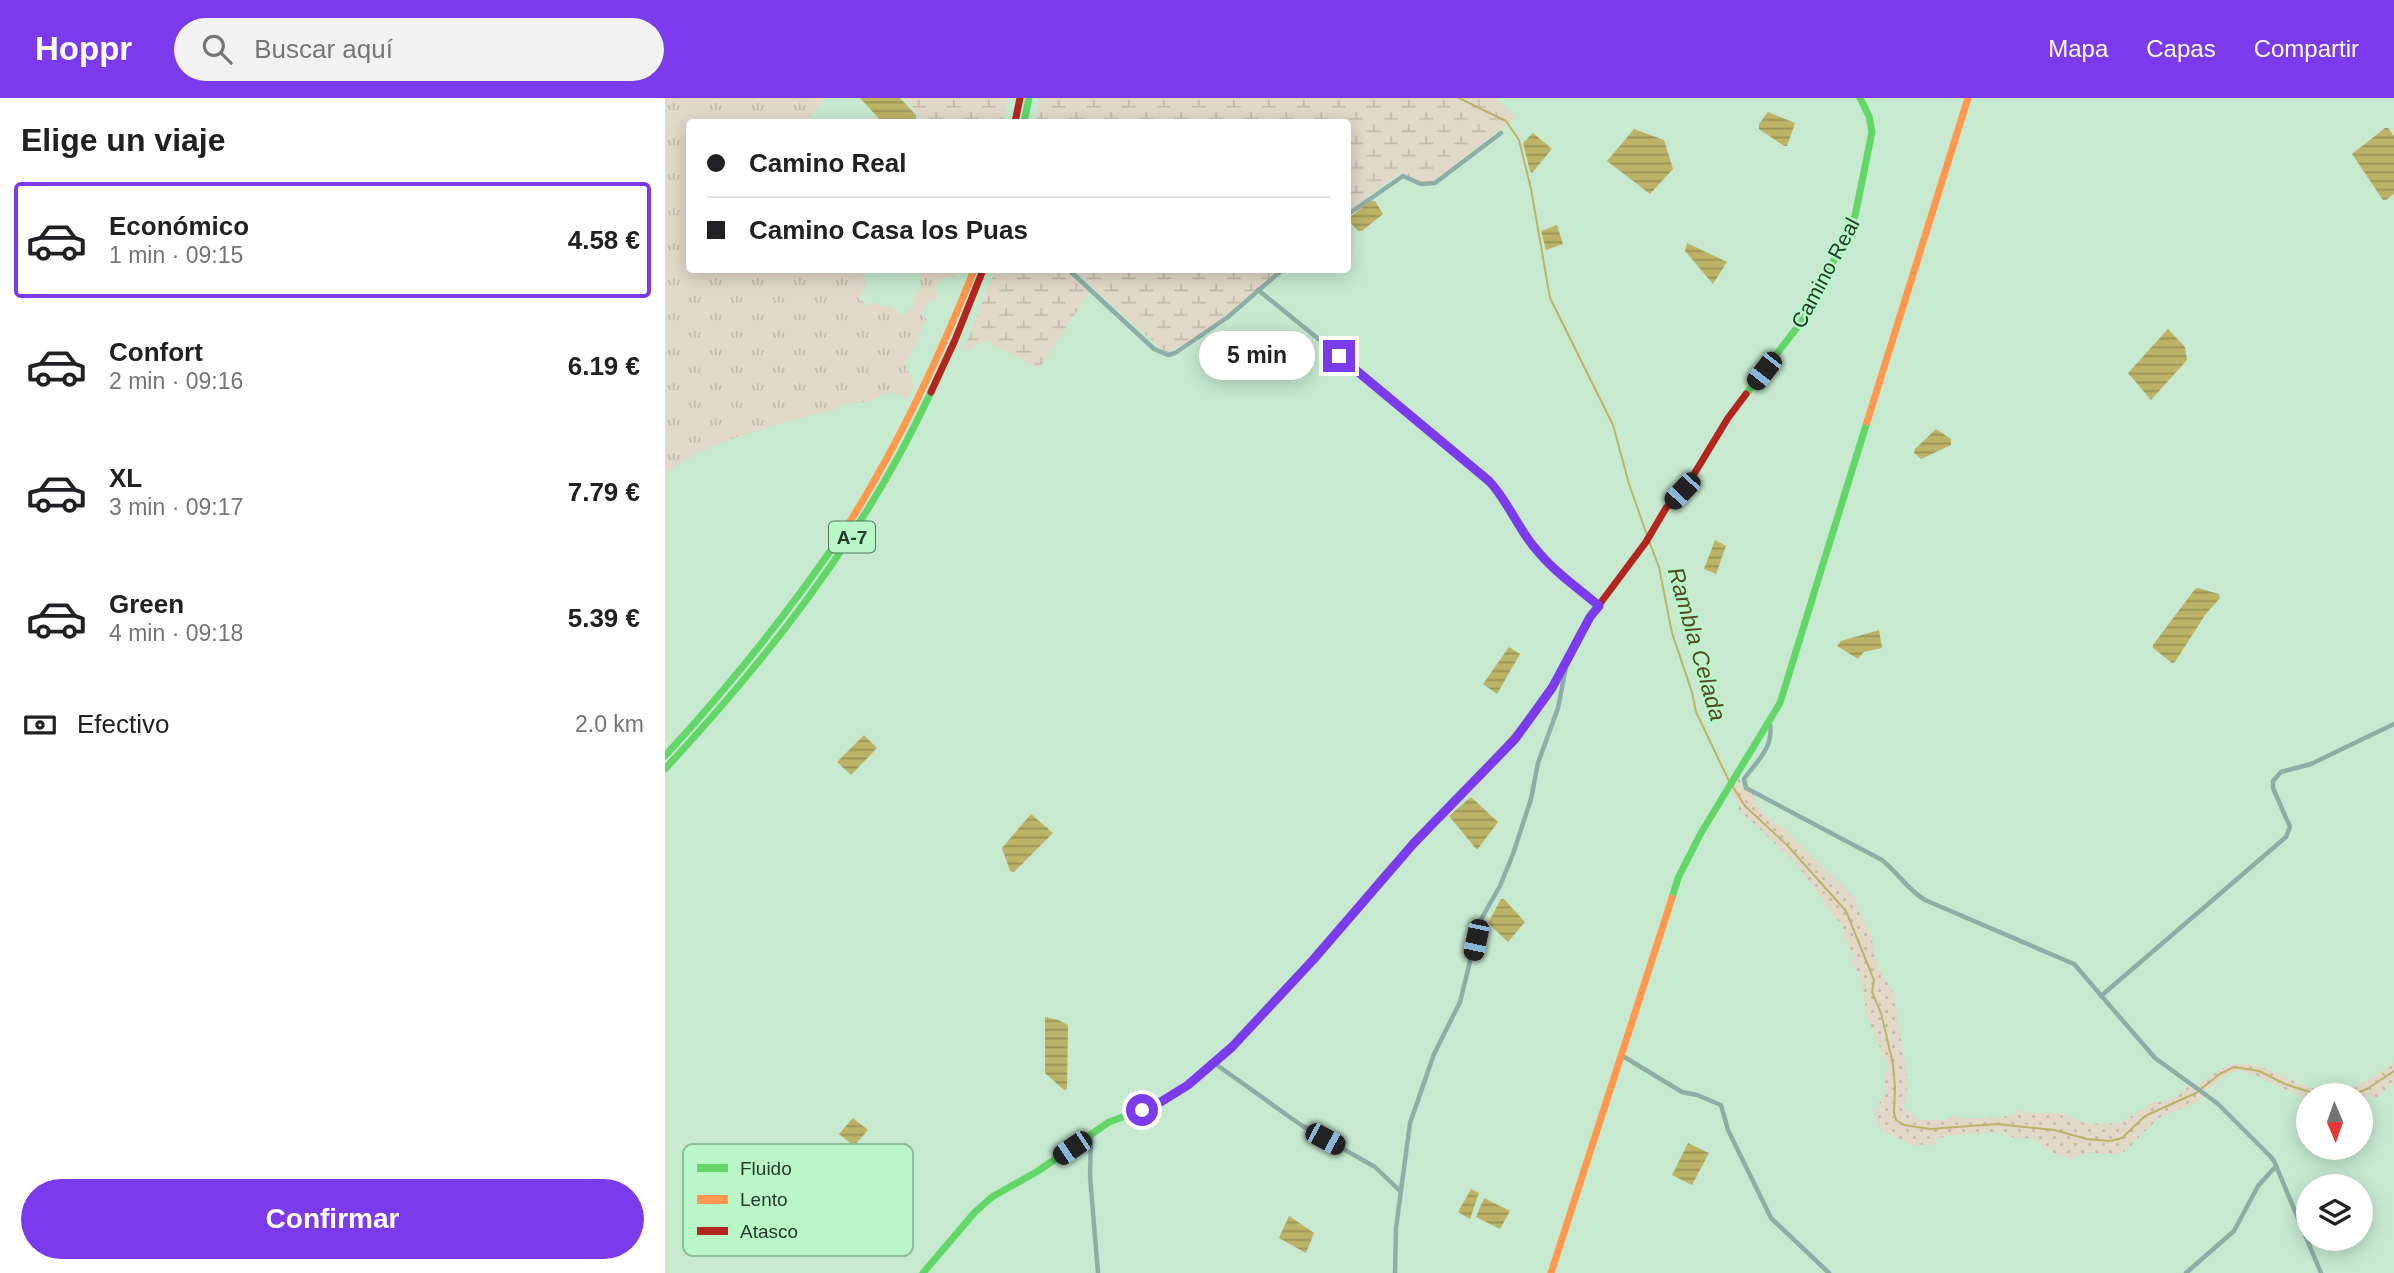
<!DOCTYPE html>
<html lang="es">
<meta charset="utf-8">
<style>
body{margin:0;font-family:Arial,sans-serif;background:#f2f2f2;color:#202124;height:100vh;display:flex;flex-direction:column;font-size:26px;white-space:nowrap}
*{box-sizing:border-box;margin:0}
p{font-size:23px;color:#757577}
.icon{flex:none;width:38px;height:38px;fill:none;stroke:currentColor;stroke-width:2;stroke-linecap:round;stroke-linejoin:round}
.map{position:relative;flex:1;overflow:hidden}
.drawer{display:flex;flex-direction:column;background:#fff;width:665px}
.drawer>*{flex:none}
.hud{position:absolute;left:21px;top:21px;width:665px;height:154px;border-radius:7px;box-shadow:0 4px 18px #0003;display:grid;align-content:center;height:154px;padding:0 21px;background:#fff}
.needle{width:46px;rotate:178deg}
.buttons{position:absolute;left:1631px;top:985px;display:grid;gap:14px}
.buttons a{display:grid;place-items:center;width:77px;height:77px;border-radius:50%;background:#fff;box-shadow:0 4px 18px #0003;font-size:35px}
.end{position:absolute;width:32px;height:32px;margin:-16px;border:9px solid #7c3aed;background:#fff;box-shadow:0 0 0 4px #fff}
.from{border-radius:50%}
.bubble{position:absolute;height:49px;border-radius:24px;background:#fff;box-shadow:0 4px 18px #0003;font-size:23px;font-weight:800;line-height:49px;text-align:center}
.car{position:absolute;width:21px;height:42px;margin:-21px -10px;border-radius:9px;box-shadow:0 0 5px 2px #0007;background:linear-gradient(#222 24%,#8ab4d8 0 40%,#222 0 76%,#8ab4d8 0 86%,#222 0)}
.hud b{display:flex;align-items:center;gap:24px;height:66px;font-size:26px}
.hud b+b{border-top:2px solid #e0e0e0}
.hud i{width:18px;height:18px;background:#202124}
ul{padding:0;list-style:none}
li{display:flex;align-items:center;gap:21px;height:116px;margin:0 14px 10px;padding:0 7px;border:4px solid transparent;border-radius:7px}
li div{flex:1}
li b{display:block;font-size:26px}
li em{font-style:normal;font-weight:800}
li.active{border-color:#7c3aed}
li>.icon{width:63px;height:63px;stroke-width:1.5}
h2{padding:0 21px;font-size:32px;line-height:84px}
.pay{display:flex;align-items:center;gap:18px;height:77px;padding:0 21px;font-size:26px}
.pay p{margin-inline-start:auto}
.button{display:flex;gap:14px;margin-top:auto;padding:14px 21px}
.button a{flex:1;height:80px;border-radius:42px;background:#7c3aed;color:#fff;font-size:28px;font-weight:800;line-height:80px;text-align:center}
header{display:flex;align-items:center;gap:42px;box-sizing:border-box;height:98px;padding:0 35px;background:#7c3aed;color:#fff}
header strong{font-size:33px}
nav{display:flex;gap:38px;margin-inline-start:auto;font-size:24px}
.search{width:490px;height:63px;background:#f2f2f2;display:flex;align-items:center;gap:18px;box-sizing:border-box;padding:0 24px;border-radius:38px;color:#757577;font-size:26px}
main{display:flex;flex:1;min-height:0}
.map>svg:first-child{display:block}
</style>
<header>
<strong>Hoppr</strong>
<div class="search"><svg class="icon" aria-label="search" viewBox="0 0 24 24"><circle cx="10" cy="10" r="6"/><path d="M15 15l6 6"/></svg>Buscar aquí</div>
<nav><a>Mapa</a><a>Capas</a><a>Compartir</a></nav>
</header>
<main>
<section class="drawer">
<h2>Elige un viaje</h2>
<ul>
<li class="active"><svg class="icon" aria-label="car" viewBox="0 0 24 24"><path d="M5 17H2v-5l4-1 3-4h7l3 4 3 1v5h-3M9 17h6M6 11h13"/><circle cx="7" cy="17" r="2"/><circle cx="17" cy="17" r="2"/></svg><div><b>Económico</b><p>1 min · 09:15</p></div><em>4.58 €</em></li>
<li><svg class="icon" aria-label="car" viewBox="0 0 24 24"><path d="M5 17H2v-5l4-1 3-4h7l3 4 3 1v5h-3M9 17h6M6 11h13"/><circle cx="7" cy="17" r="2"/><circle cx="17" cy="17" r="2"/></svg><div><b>Confort</b><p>2 min · 09:16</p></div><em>6.19 €</em></li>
<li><svg class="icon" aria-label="car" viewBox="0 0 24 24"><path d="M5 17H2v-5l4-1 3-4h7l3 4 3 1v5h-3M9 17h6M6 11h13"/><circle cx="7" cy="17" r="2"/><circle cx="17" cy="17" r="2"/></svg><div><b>XL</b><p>3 min · 09:17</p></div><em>7.79 €</em></li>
<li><svg class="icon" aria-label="car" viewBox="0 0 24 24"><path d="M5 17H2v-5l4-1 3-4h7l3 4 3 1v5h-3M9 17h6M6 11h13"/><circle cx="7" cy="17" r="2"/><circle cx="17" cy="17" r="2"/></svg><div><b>Green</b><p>4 min · 09:18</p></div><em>5.39 €</em></li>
</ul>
<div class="pay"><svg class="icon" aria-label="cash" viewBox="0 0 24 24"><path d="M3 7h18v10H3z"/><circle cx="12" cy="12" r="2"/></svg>Efectivo<p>2.0 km</p></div>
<div class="button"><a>Confirmar</a></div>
</section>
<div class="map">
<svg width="1729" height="1175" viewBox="0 0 1729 1175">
<defs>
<pattern id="grass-dots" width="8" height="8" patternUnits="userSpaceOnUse" patternTransform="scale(1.75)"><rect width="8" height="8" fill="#e1d8c8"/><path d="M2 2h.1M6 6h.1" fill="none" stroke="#c1baac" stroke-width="1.8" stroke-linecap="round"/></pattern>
<pattern id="wetland-marsh" width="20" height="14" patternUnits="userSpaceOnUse" patternTransform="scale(1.75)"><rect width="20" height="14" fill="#e1d8c8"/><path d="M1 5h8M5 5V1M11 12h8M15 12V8" fill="none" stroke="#c1baac"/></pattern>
<pattern id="park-tufts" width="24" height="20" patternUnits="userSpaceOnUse" patternTransform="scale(1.75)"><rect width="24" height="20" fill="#e1d8c8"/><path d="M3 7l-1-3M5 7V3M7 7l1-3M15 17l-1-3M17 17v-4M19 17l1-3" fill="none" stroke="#c1baac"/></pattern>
<pattern id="water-rules" width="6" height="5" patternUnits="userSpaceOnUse" patternTransform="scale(1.75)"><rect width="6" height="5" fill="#bdb366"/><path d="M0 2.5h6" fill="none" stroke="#999354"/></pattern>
</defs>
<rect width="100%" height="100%" fill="#c7e9d0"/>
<!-- grass -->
<g fill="url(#grass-dots)">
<path d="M1074 680 1079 691 1087 695 1097 714 1124 735 1191 801 1192 810 1206 838 1213 869 1229 895 1242 978V997L1238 1010 1254 1022H1280L1288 1018 1304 1021 1347 1018 1354 1011 1358 1015H1395L1424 1026 1454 1025 1489 1004H1499L1511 999 1525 987 1539 997 1534 1003 1494 1020 1459 1054C1441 1060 1426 1049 1407 1061 1394 1058 1379 1052 1371 1041L1344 1039 1342 1035 1337 1034 1281 1038 1270 1042V1046C1263 1048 1258 1045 1250 1048L1215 1032 1209 1015 1221 994 1218 977 1224 971 1202 919 1196 882 1187 862 1190 859 1178 837 1181 834 1131 765 1073 711 1075 707 1066 693Z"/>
<path d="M1729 965V984L1711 1000 1704 998 1696 1001V998H1643V1001L1576 972 1563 975 1541 993 1532 987C1544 980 1556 968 1570 966 1609 960 1639 1005 1686 990 1701 985 1716 973 1729 965Z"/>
</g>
<!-- wetland -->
<g fill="url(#wetland-marsh)">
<polygon points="239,0 343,0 338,24 262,24"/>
<polygon points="374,0 831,0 851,19 769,83 756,84 737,75 730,78 683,114 682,24 371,24"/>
<polygon points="330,172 402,172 425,193 376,268 372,270 322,243 314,245 305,253 299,251"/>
<path d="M408 172H614C591 191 527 251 500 254Z"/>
</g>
<!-- park -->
<path fill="url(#park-tufts)" d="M0 0H162L140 24H24V172H199L197 177 202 187 194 199 203 209 208 204 219 209 226 207 233 217H237L247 210 248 201 256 188 254 172H292L291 181 280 179 270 187 273 199 263 204 257 215 261 221C253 237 251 251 240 264L249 288 242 301C220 288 219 300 199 304 192 306 184 305 176 306L173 310C125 323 34 344 0 377Z"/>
<!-- water -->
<g fill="url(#water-rules)">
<polygon points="195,0 235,0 251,17 251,21 247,24 217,24"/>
<polygon points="1103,14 1130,25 1122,48 1119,48 1094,31 1094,26"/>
<polygon points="1720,30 1723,30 1729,38 1729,96 1721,102 1718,102 1687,56"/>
<polygon points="969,31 999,42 1008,71 985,96 942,63"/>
<polygon points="868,35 887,51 867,75 865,73 858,45"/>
<polygon points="705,103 710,103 718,116 697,133 693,133 684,123 684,120"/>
<polygon points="892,127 898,146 881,152 876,133"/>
<polygon points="1022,145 1062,164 1048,186 1020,153"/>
<polygon points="1503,231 1520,249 1522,262 1486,302 1463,275"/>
<polygon points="1271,331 1286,341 1286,347 1256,361 1249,355 1250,351"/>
<polygon points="1050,442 1061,448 1051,476 1039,471"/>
<polygon points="1533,490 1554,496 1555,500 1540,517 1510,564 1507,565 1488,550 1488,547 1530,491"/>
<polygon points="1214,532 1217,550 1199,554 1193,561 1172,548 1176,543"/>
<polygon points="844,549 855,556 832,596 818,586"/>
<polygon points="199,637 212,650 186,677 172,664"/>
<polygon points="806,699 833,724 812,752 784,718"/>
<polygon points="366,716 388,735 349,774 345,773 337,750"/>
<polygon points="836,801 839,801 860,824 843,844 823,825"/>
<polygon points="380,919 393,922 403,927 402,991 399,992 380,975"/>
<polygon points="188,1020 203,1032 189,1048 174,1036"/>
<polygon points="1023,1045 1044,1055 1027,1087 1007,1077"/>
<polygon points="806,1091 814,1095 805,1121 793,1114"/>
<polygon points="819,1100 845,1113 835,1131 811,1119"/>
<polygon points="624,1118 649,1135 641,1155 614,1140"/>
</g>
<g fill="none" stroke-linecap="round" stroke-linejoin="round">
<!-- stream -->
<g stroke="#bdb366" stroke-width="2">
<polyline points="794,0 841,23 854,42 866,91 885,200 948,327 964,386 982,437"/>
<polyline points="984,443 994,469 1007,535 1027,594 1031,614 1065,685"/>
<polyline points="1068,689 1080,708 1122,747 1181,813 1209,882 1207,894 1216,915 1228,966 1230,989 1229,1014 1231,1022 1239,1027 1265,1031 1332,1026 1389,1032 1422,1041 1445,1043 1457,1040 1480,1018 1531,995 1555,976 1569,969 1594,973 1620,986 1657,998"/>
<polyline points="1685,998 1702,991 1729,973"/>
</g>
<!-- street -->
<g stroke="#8eada6" stroke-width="4.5">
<polyline points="682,117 738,78 756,86 770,85 836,35"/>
<polyline points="404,172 489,251 503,257 510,255 563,219 617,172"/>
<polyline points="593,192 735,307 824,383 841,404 853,427 870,451 895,477 933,507"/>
<path d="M1105 626C1109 650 1091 664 1079 681L1081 690 1217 762C1233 775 1243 792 1260 802L1409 866 1490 960 1552 1005 1605 1058 1609 1063 1656 1175"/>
<polyline points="1436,898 1621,739 1625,729 1608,690 1608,683 1616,674 1646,666 1729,626"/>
<polyline points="956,957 1017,994 1032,997 1056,1007 1063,1032 1106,1120 1164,1175"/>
<polyline points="549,965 636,1027 710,1069 735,1093"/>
<polyline points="426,1039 425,1078 433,1175"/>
<polyline points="730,1175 731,1130 745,1025 769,956 795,904 815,823 835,788 848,756 866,701 873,665 893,610 901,569"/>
<polyline points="1521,1175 1569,1133 1593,1088 1611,1068"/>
</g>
<!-- fast -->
<g stroke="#63d668" stroke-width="7">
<polyline points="359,24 364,0"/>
<polyline points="1081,296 1137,223 1150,202 1190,118 1207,34 1204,18 1195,0"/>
<path d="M0 658C65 587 125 513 179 433"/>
<path d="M0 671C105 558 201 435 266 294"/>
<polyline points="1007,800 1013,780 1036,735 1115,605 1202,324"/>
<polyline points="258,1175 310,1114 327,1099 373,1073 444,1024 477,1012"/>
</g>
<!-- slow -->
<g stroke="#ff974d" stroke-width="7">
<polyline points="1202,324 1303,0"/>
<path d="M179 433C232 350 273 263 309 172"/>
<polyline points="477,1012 494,1005 523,987 567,949 648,862 724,772 826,667 872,612"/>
<polyline points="886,1175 1007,800"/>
</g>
<!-- jam -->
<g stroke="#b3261e" stroke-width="7">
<polyline points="350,24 355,0"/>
<polyline points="266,294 290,242 318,172"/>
<polyline points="872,612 902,564 925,519 981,444 1001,410 1023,386 1063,320 1081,296"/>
</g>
</g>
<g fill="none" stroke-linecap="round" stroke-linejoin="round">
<!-- route -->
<path stroke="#7c3aed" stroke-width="9" d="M477 1012 494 1005 523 987 567 949 648 862 749 745 850 641 887 590 925 519 934 508C912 489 888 473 870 450 852 429 843 403 824 383L674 258"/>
</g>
<g text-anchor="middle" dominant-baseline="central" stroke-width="5" stroke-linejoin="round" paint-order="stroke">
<!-- shield labels -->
<rect fill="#b9f7c9" stroke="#50745a" stroke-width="2" x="164" y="423.5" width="46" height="31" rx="5"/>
<g font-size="19" font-weight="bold" fill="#233c2a">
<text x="187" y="439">A-7</text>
</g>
<!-- street labels -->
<g font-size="21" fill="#233c2a" stroke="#b9f7c9">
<text transform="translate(1160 175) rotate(-62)">Camino Real</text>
</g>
<!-- water labels -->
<g font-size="23" font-style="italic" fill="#564921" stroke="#b9f7c9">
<text transform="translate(1032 546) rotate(74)">Rambla Celada</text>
</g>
</g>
<!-- legend -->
<rect x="18" y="1046" width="230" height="112" rx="10" fill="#b9f7c9" stroke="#8cbf99" stroke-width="2"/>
<rect x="32" y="1066" width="31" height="8" fill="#63d668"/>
<rect x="32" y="1097" width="31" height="9" fill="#ff974d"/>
<rect x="32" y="1129" width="31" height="8" fill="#b3261e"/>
<g font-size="19" fill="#233c2a">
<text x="75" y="1077">Fluido</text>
<text x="75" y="1108">Lento</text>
<text x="75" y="1140">Atasco</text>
</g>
</svg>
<div class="buttons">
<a><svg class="needle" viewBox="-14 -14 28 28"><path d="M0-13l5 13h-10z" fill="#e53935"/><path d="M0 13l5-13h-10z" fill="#757577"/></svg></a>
<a><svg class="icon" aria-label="layers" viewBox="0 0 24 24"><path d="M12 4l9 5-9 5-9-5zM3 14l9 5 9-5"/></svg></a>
</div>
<i class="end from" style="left:477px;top:1012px"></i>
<i class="end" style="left:674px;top:258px"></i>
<div class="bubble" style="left:534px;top:233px;width:116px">5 min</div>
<i class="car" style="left:1099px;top:273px;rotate:218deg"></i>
<i class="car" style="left:1017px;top:393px;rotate:223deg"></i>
<i class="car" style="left:811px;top:842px;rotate:192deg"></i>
<i class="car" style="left:660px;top:1041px;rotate:118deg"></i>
<i class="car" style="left:407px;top:1050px;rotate:236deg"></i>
<div class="hud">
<b><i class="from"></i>Camino Real</b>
<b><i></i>Camino Casa los Puas</b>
</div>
</div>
</main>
